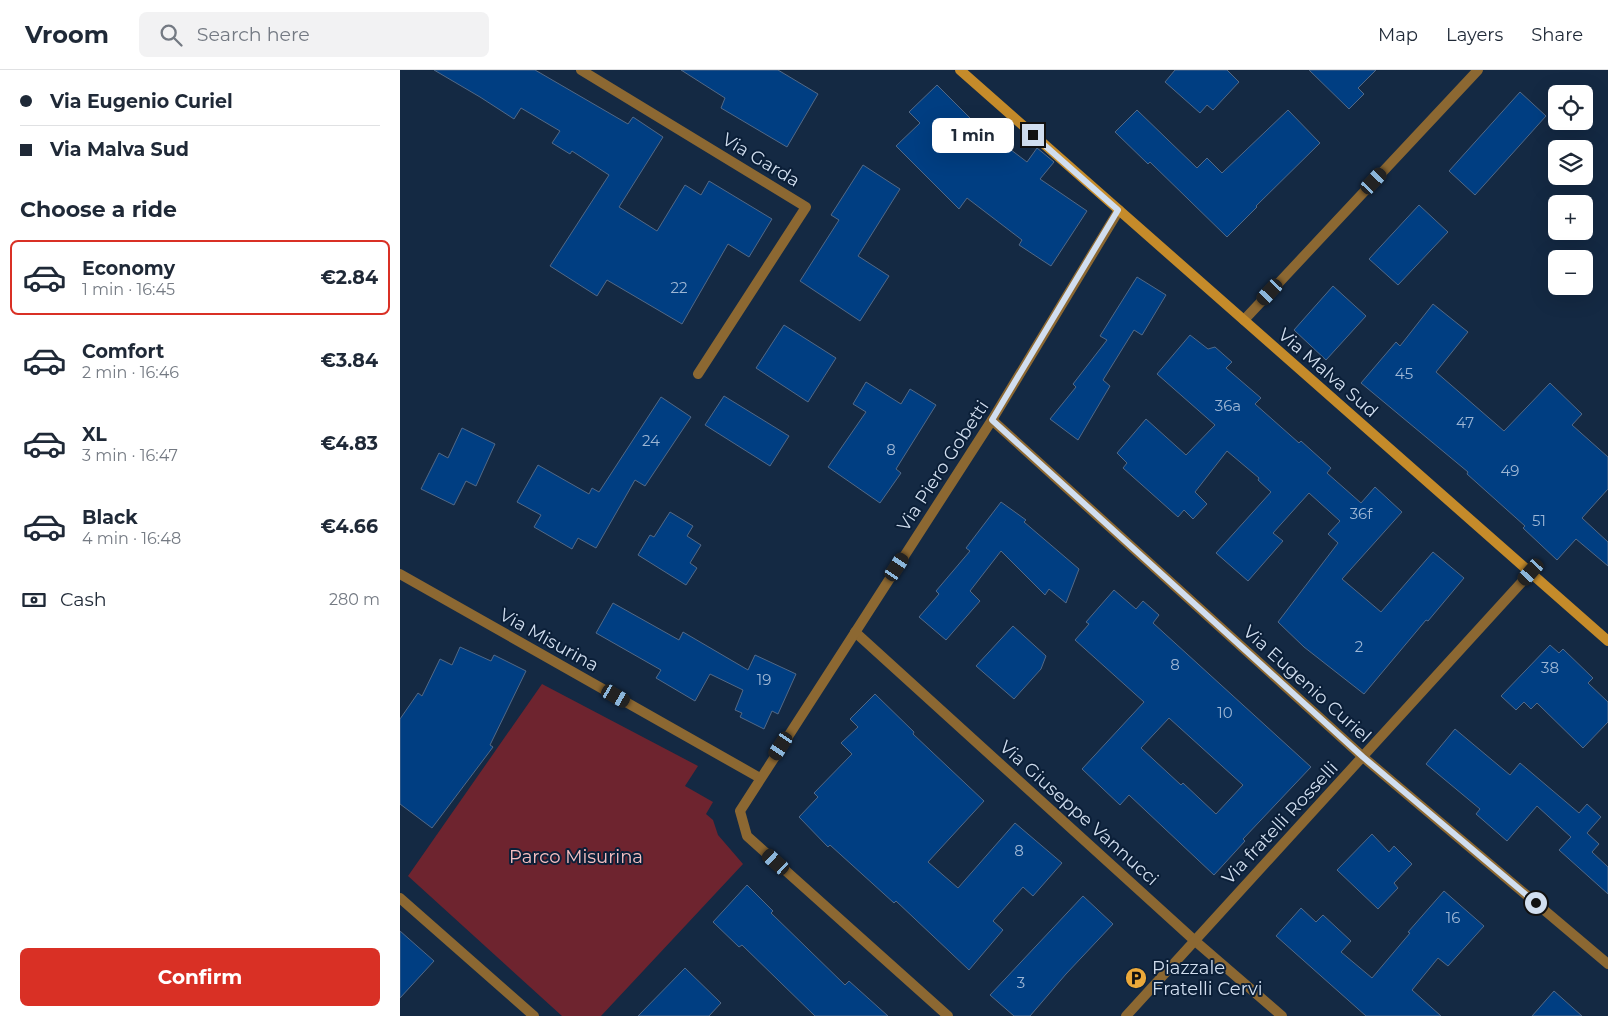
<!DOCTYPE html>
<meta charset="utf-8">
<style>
body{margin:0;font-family:Montserrat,sans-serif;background:#f2f2f3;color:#1f2937;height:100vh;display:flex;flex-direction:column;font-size:19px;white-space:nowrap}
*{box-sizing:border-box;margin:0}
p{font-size:16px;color:#747a83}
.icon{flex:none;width:28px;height:28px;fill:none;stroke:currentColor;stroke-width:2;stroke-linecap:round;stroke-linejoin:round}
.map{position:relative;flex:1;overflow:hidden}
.side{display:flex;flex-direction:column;background:#fff;width:400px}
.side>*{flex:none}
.banner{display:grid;align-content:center;height:110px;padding:0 20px;background:#fff}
.controls{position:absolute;left:1148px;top:15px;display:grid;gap:10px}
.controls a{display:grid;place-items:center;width:45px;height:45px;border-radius:8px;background:#fff;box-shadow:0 5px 20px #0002;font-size:25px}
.end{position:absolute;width:22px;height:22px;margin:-11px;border:6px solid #d1deef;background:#111;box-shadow:0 0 0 2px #111}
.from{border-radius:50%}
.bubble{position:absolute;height:35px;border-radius:8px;background:#fff;box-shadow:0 5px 20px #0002;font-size:16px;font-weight:700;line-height:35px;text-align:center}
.car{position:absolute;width:15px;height:30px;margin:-15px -8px;border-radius:6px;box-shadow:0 0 4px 1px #0007;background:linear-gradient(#222 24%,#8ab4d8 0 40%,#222 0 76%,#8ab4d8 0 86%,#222 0)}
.banner b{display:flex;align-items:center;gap:18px;height:48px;font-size:19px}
.banner b+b{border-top:1px solid #e0e1e3}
.banner i{width:12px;height:12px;background:#1f2937}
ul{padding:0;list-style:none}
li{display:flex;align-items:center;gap:15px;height:75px;margin:0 10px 8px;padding:0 10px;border:2px solid transparent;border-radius:8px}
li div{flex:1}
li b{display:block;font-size:19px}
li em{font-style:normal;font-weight:700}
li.active{border-color:#d93025}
li>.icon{width:45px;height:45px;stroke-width:1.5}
h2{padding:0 20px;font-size:22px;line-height:60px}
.pay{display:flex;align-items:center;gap:12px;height:55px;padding:0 20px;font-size:19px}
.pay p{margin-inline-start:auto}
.cta{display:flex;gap:10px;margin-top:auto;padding:10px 20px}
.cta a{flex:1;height:58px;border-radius:8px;background:#d93025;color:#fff;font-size:20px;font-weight:700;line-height:58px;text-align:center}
header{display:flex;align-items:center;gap:30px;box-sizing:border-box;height:70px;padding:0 25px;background:#fff;border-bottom:1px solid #e0e1e3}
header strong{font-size:24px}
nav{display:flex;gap:28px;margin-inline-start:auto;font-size:18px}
.search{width:350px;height:45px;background:#f2f2f3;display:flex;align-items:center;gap:12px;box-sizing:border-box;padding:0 18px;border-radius:8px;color:#747a83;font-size:19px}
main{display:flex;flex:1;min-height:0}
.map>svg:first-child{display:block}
</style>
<header>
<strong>Vroom</strong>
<div class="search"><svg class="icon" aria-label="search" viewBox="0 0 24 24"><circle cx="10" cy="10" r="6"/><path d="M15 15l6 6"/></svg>Search here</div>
<nav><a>Map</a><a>Layers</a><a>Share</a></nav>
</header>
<main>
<section class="side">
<div class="banner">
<b><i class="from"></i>Via Eugenio Curiel</b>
<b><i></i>Via Malva Sud</b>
</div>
<h2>Choose a ride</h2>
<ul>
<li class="active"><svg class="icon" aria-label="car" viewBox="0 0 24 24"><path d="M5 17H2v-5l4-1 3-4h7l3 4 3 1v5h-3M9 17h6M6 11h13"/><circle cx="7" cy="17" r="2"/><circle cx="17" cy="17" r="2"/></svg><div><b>Economy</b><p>1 min · 16:45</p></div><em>€2.84</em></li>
<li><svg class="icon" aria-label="car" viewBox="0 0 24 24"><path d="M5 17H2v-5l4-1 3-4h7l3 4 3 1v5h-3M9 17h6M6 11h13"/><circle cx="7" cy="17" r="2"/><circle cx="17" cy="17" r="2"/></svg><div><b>Comfort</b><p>2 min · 16:46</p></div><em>€3.84</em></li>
<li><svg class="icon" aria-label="car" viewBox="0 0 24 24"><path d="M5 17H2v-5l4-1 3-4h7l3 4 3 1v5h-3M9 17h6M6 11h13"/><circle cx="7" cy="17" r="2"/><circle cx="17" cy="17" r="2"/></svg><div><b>XL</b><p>3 min · 16:47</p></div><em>€4.83</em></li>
<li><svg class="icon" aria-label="car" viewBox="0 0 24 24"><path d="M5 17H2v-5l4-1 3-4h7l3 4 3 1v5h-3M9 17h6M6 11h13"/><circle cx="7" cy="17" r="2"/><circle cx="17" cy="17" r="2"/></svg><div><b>Black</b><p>4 min · 16:48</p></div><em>€4.66</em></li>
</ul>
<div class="pay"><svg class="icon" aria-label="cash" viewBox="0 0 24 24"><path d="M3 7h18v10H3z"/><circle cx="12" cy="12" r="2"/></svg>Cash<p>280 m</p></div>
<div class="cta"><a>Confirm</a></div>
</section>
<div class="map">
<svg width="1208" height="946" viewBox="0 0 1208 946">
<rect width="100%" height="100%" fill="#142943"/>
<!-- park -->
<polygon fill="#6e242f" points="142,614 298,696 285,716 313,732 306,744 313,750 318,765 343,794 201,946 162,946 8,806"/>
<!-- building -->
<g fill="#003e82" stroke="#526987" fill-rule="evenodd">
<polygon points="34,0 135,0 228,54 233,47 263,67 219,137 257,161 285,115 301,125 309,111 372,149 349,187 328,174 282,254 207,210 197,226 150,196 209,105 172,81 170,84 152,73 160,61 121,38 114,49 80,27"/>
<polygon points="281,0 378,0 418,24 387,77 321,38 325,28"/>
<polygon points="775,0 827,0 839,12 813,40 807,35 800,43 765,12"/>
<polygon points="909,0 976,0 958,18 964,24 949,39"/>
<polygon points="537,15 592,70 594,67 627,92 637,78 642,82 654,92 640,109 687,141 651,196 619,175 622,170 567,128 559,139 496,76 520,53 509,42"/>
<polygon points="1120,22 1146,46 1075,125 1049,101"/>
<polygon points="737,40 797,98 807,88 822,103 888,40 920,73 856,136 857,137 827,167 750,92 748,94 715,62"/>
<polygon points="463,95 500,119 458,186 489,206 460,251 400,211 439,150 431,145"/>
<polygon points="1019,135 1048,162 998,215 969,189"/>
<polygon points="737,207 766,225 742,265 734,260 703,310 710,316 678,370 650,349 676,317 673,314 707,270 700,266"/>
<polygon points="933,216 966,246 926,290 894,260"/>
<polygon points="1033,234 1068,262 1036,302 1104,361 1150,313 1182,344 1172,355 1208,387 1208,419 1182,448 1208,472 1208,496 1176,469 1157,490 1123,458 1125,456 1067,404 1068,402 961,313 996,272 1000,276"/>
<polygon points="384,255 436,288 408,332 356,298"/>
<polygon points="790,265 808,279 815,277 832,292 826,298 861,328 855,334 899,373 901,371 931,398 927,403 961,433 975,417 1002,442 942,509 981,542 1033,482 1064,508 1028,551 1026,550 964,624 904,577 878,552 938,473 928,464 940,451 909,423 873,463 883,471 848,511 816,483 871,422 858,410 859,408 827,381 795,422 807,434 793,449 784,440 778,447 723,398 727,393 717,383 746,349 786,385 815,355 757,304"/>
<polygon points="466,312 501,334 510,319 536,335 496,399 501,403 480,433 428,397 466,342 453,334"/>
<polygon points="324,326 389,366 370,396 305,355"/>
<polygon points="261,327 291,347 245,416 235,410 196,478 178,468 172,479 134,457 141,445 117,432 138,395 189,424 192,418 199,422"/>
<polygon points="62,358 95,374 76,416 66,411 54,435 21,419 39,383 48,388"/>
<polygon points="601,432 626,450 624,452 679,499 666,533 649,519 645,525 601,481 570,521 580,531 546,570 519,547 539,524 536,521 570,481 566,478"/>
<polygon points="270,442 293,456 287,466 301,475 290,493 297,498 286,515 238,485 250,465 254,467"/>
<path d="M714 520 736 539 743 531 759 545 753 553 911 697 843 769 845 771 814 805 729 725 720 735 682 699 744 632 675 570 689 554 686 552ZM769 648 843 715 816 744 783 713 781 715 741 678Z"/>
<polygon points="213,533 279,570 283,562 348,600 355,585 396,604 378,644 372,641 364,659 340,647 342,643 335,640 343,620 310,604 295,631 256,608 261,600 196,563"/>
<polygon points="613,556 646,586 641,599 614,629 576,596"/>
<polygon points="1150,575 1159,583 1163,579 1193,608 1188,613 1208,632 1208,652 1183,678 1137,633 1131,639 1124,632 1116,640 1101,626"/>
<polygon points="60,577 91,591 94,585 126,601 90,675 93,677 32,758 0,734 0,649 18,623 22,626 40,589 52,595"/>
<polygon points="475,624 514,662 513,664 584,731 528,792 558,818 615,753 662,793 633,826 623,817 593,851 603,860 569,900 496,831 494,833 430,775 428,777 399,747 418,727 414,723 452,684 441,673 458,657 450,649"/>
<polygon points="1055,659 1110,705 1120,693 1179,743 1187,734 1201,747 1187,763 1199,774 1192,782 1208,797 1208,824 1159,780 1171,767 1137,736 1107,771 1076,744 1080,739 1026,694"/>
<polygon points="972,764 989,782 994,776 1012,794 994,813 998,818 978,839 937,800"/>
<polygon points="347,815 373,841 371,843 445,915 449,911 488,946 415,946 342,875 339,877 313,852"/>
<polygon points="1044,821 1084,856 1048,896 1038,888 1012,920 1041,946 966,946 876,866 901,838 916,852 923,845 951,871 941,882 972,908 1010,863 1008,862"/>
<polygon points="683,826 713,854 666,904 630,946 614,946 590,925"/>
<polygon points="0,861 34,891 0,928"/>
<polygon points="285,898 321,933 309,946 238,946"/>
<polygon points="1154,921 1182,946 1132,946"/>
</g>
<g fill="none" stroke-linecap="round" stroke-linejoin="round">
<!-- street -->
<g stroke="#8c6832" stroke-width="10">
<polyline points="181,0 406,137 298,304"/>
<polyline points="844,250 1078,0"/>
<polyline points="592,350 963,687 1208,894"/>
<polyline points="0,504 360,708"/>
<polyline points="455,562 794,870 882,946"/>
<polyline points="0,828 134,946"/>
<polyline points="548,946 347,766 340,741 592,350 719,140"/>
<polyline points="726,946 1131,502"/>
</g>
<!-- secondary -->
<polyline stroke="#c58b2a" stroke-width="10" points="560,0 1208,571"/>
</g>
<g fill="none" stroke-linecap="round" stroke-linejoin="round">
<!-- route -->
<polyline stroke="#d1deef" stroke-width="6" points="633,65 718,140 592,350 963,687 1136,833"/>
</g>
<!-- icons -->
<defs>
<g id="parking-disc" transform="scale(1.125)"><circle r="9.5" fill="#eca93a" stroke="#0b1f38"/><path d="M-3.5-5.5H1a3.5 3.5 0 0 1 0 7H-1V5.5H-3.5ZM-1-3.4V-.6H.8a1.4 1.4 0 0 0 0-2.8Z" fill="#111"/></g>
</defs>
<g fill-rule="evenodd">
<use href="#parking-disc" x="736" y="908"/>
</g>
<g text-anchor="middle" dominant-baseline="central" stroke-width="4" stroke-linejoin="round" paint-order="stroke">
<!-- number labels -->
<g font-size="15" fill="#9db6d4">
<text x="279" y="217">22</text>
<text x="1004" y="303">45</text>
<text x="828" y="335">36a</text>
<text x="1065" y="352">47</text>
<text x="251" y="370">24</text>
<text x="491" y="379">8</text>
<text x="1110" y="400">49</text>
<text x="961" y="443">36f</text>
<text x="1139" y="450">51</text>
<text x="959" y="576">2</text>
<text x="775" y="594">8</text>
<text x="1150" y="597">38</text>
<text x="364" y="609">19</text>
<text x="825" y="642">10</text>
<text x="619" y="780">8</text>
<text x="1053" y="847">16</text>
<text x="621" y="912">3</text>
</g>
<!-- street labels -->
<g font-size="18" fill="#d1deef" stroke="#0b1f38">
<text transform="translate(361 90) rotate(31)">Via Garda</text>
<text transform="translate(928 303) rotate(41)">Via Malva Sud</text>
<text transform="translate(543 396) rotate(-57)">Via Piero Gobetti</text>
<text transform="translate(149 570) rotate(29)">Via Misurina</text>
<text transform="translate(907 614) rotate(42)">Via Eugenio Curiel</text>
<text transform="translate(679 743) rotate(42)">Via Giuseppe Vannucci</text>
<text transform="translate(880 753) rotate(-47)">Via fratelli Rosselli</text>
</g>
<!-- park labels -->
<g font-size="18" fill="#f7c0c2" stroke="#0b1f38">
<text x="176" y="787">Parco Misurina</text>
</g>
<!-- poi labels -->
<g font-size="18" fill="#d1deef" stroke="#0b1f38" text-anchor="start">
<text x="752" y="898">Piazzale<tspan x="752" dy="21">Fratelli Cervi</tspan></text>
</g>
</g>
</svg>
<div class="controls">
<a><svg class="icon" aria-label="locate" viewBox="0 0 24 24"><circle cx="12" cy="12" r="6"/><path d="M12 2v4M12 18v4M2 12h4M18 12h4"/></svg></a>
<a><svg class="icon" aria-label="layers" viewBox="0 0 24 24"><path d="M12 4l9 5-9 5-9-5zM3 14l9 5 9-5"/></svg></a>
<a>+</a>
<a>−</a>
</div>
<i class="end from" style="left:1136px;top:833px"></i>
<i class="end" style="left:633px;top:65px"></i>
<div class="bubble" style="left:532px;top:48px;width:82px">1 min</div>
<i class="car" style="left:974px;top:111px;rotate:43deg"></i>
<i class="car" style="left:870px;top:222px;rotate:223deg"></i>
<i class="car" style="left:497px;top:497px;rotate:33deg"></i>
<i class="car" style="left:1131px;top:502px;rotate:222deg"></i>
<i class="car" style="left:216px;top:626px;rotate:120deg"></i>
<i class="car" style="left:381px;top:676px;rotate:213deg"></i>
<i class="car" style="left:376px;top:792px;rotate:312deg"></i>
</div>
</main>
